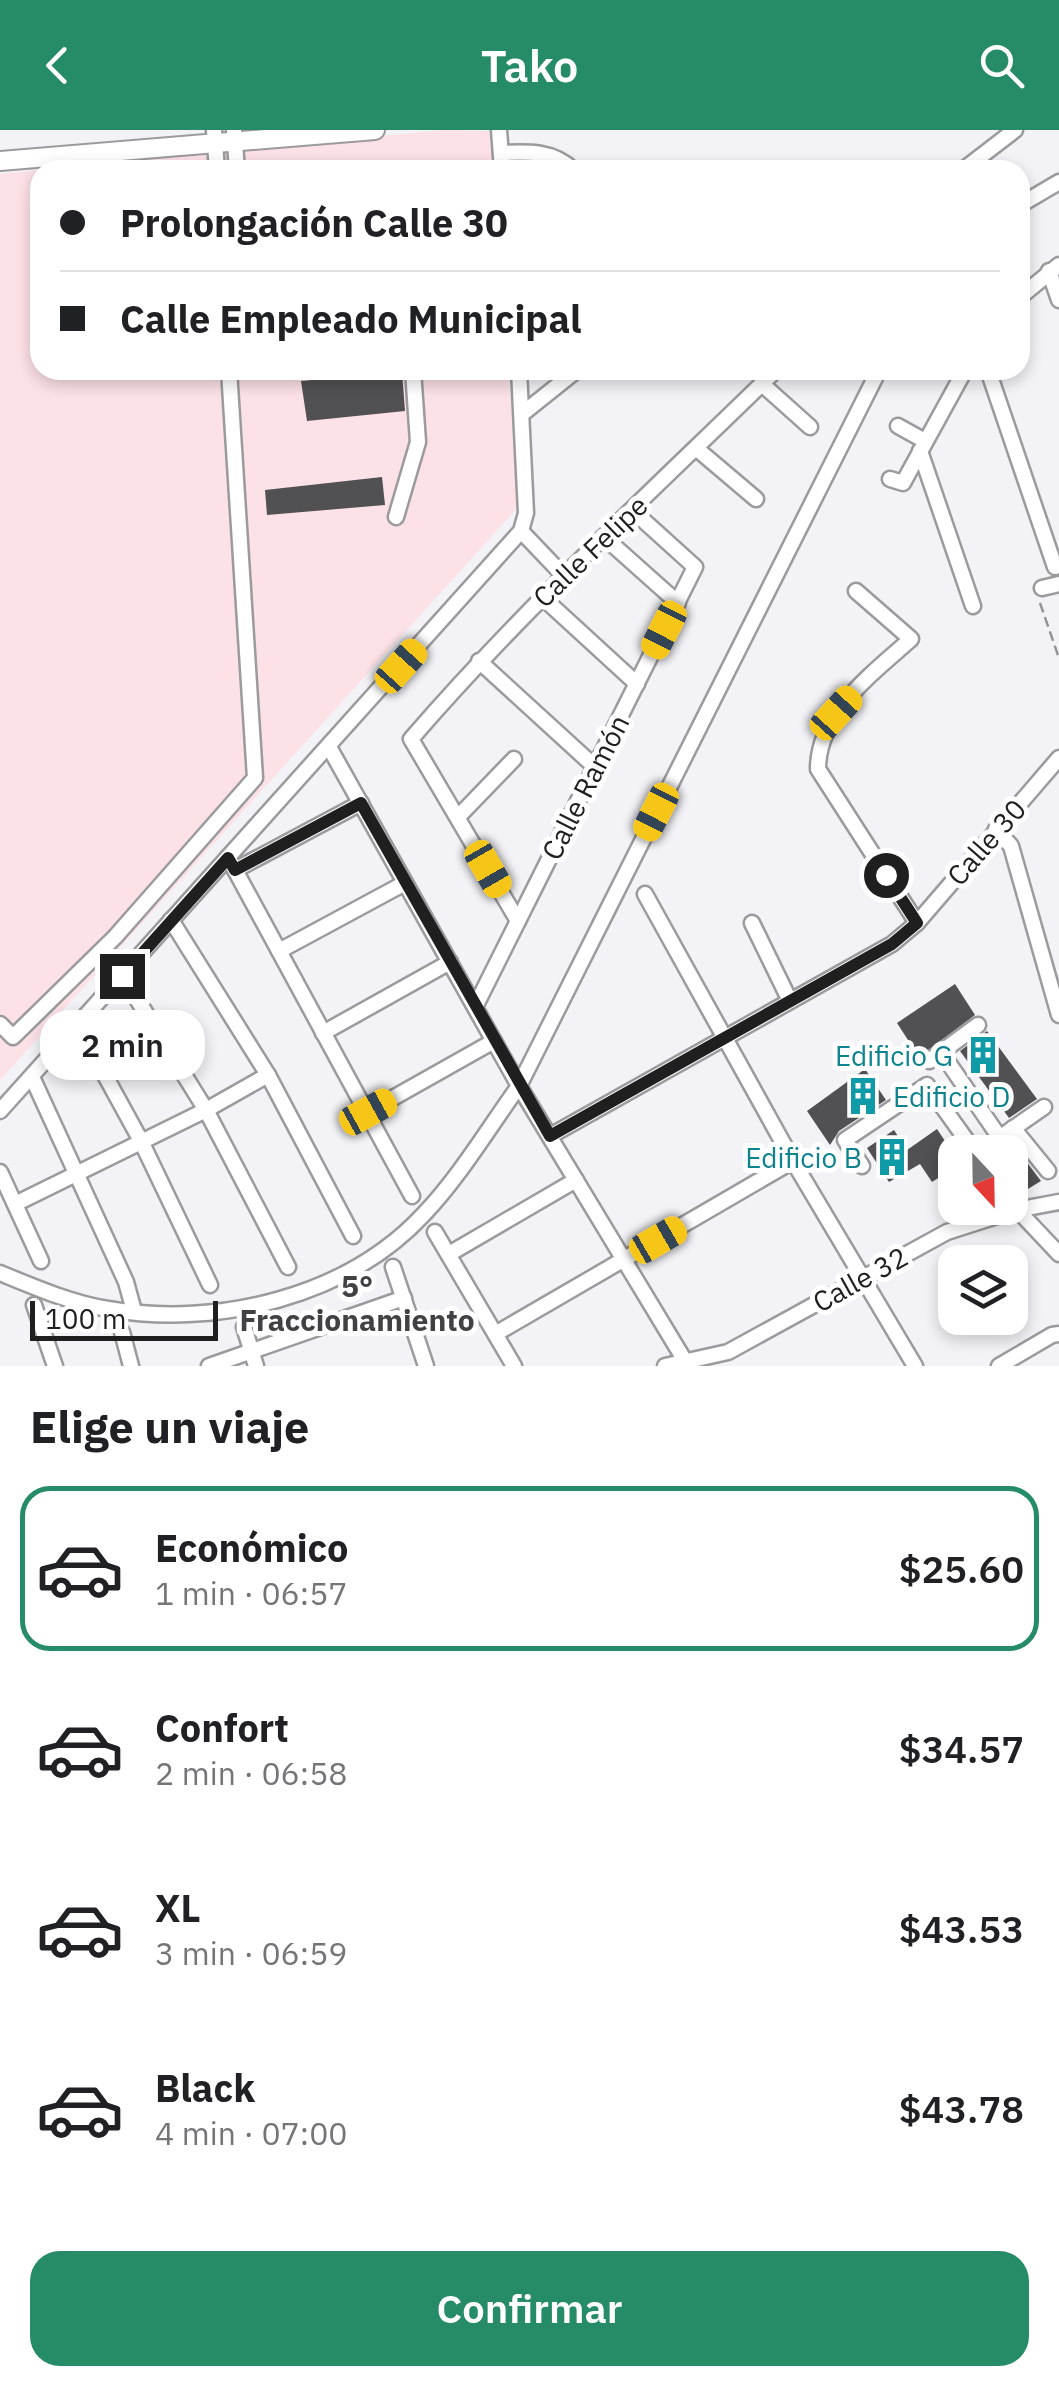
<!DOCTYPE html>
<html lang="es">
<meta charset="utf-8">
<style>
body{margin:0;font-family:"IBM Plex Sans",sans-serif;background:#f6f6f6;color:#202124;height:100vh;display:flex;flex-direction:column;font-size:38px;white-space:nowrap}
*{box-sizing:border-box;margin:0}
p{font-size:32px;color:#757577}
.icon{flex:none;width:55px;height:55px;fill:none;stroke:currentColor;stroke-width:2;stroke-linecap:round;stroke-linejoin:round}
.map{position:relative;height:1236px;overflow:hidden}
.details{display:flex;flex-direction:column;background:#fff;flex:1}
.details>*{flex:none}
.hud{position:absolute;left:30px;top:30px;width:1000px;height:220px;border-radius:30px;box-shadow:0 5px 15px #0003;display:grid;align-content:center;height:220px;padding:0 30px;background:#fff}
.needle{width:65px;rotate:158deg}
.tools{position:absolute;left:938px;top:1005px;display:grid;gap:20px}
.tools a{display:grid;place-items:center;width:90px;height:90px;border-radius:20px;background:#fff;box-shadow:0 5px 15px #0003;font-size:50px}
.scale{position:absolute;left:30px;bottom:25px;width:188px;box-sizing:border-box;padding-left:10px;border:5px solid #1f1f20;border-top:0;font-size:28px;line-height:35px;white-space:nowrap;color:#1f1f20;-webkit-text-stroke:8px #fff;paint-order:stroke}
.end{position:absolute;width:45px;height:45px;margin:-22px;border:12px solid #1f1f20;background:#fff;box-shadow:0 0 0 5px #fff}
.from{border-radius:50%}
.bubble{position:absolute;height:70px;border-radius:30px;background:#fff;box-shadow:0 5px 15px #0003;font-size:32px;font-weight:600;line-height:70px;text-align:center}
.car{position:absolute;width:30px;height:60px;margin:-30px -15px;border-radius:12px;box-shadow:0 0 8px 2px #0007;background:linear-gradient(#f5c518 24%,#345 0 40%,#f5c518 0 76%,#345 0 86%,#f5c518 0)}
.hud b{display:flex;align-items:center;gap:35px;height:95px;font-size:38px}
.hud b+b{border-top:2px solid #e0e0e0}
.hud i{width:25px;height:25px;background:#202124}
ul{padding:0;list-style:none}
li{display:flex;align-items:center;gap:30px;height:165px;margin:0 20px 15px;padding:0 10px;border:5px solid transparent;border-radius:30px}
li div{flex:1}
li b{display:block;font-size:38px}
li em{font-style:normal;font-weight:600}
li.active{border-color:#268b67}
li>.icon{width:90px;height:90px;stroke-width:1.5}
h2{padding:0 30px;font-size:45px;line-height:120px}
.primary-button{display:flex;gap:20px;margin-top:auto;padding:20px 30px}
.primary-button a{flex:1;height:115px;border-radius:30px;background:#268b67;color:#fff;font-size:40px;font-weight:600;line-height:115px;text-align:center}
header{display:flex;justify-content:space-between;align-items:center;height:130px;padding:0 30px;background:#268b67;color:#fff;font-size:45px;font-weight:600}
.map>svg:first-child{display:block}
</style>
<header><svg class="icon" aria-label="back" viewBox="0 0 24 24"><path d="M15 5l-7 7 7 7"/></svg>Tako<svg class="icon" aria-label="search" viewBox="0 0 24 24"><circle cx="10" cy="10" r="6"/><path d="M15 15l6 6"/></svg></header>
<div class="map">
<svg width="1059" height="1236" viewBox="0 0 1059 1236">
<rect width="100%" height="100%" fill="#f3f2f6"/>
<!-- industrial -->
<g fill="#fce1e6">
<polygon points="443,0 489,1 493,40 43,40"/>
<polygon points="40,40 40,240 508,240 519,376 0,950 0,44"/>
</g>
<!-- building -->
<g fill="#515053">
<polygon points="402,242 405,281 307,291 301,251"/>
<polygon points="382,347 385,375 267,385 265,360"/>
<polygon points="955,854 975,885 919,927 897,893"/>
<polygon points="987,901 1037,969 1009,988 960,921"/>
<polygon points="865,939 886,970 839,1001 830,1015 807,981"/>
<polygon points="937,999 955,1026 955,1037 932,1052 920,1034 889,1052 867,1018 894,1000 907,1020"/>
<polygon points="1016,1018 1041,1051 1018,1065 1010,1062 1010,1022"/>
</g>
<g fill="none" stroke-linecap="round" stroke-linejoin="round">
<!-- minor casing -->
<g stroke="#9b9a9d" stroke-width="19">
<g id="minor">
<polyline points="214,0 217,40"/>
<polyline points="234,0 237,40"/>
<polyline points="499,0 502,40"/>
<path d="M501 23C527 22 553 20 573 40"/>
<polyline points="963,40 1015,0"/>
<polyline points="1020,75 1059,52"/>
<polyline points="1049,141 1059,170"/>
<polyline points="1020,167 1059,135"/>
<polyline points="988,240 1055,437"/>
<polyline points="762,254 810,297"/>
<polyline points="522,284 577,240"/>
<polyline points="898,296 925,311"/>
<polyline points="697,319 756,369"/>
<polyline points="920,321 973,476"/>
<polyline points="890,349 903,353 965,240"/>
<polyline points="396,387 418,312 413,240"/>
<polyline points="521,401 563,445"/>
<polyline points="604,407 678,473"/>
<polyline points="1042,458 1059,454"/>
<path d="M856 461 911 509C873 543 818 583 818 639L917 793"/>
<polyline points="541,466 637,554"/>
<polyline points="479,531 595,637"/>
<polyline points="329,617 519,956 685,1231"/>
<polyline points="458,687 514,629"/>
<polyline points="996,699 1011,716 1059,885"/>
<polyline points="228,727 412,1066"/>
<polyline points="235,740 361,673"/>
<polyline points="645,764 793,1031 915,1236"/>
<polyline points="171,790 268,945 353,1106"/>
<path d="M518 791 411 609C525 477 652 361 776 240"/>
<polyline points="752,793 789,869"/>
<polyline points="279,821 405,753"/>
<polyline points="122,845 206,980 288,1137"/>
<polyline points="475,877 695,437 632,380"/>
<polyline points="0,894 13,907 115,807 255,648 229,240"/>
<polyline points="78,896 141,1011 210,1155"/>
<polyline points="323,903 450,832"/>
<polyline points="941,922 1000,1008"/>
<polyline points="929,931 978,895"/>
<polyline points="32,947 126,1152 134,1181"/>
<polyline points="0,981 521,401 526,383 519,240"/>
<polyline points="368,982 494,911"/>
<polyline points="1013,998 1048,1041"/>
<polyline points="550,1006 892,814 917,793 1059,628"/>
<polyline points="979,1022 1044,977"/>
<polyline points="862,1036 845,1010 927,955 975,1022"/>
<polyline points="0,1042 41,1131"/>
<polyline points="1010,1072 1059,1124"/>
<polyline points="15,1074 206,980 268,945"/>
<polyline points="435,1102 514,1236"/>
<polyline points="449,1124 576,1050"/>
<polyline points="393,1137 426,1236"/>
<path d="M0 1143C34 1157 71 1173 108 1179 217 1198 347 1167 424 1084 460 1046 488 999 519 956L879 240"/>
<polyline points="34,1175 55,1236"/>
<polyline points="244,1197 256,1236"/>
<polyline points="122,1202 131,1236"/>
<polyline points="497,1203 793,1031"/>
<polyline points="209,1236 404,1168"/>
<polyline points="665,1236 728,1222 947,1102 1016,1080 1059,1072"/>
<polyline points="999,1236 1052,1205 1059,1204"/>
</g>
</g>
<!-- major casing -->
<g stroke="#9b9a9d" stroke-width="22">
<polyline id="major" points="0,31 375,0"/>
</g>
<!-- path -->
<polyline stroke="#949396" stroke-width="2.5" stroke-dasharray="10 5" stroke-linecap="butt" points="1040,473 1059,528"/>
<!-- minor -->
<use href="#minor" stroke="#fff" stroke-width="14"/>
<!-- major -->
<use href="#major" stroke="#fff" stroke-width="18"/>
</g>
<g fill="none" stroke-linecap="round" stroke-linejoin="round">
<!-- route -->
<polyline stroke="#1f1f20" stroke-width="12" points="122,846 228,728 235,740 361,673 550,1006 892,814 917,793 886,745"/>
</g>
<!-- icons -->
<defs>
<g id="building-bare" transform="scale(3)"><path d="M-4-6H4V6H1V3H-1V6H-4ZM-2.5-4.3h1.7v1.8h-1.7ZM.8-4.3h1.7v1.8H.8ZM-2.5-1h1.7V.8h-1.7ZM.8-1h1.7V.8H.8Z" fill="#0f9aa8" stroke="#fff" stroke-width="2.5" paint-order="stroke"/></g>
</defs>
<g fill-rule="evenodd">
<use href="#building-bare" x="983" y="925"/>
<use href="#building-bare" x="863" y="966"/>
<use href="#building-bare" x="892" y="1027"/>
</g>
<g text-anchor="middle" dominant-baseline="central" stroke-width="10" stroke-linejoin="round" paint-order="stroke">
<!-- street labels -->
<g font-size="28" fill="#1f1f20" stroke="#fff">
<text transform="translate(590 421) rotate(-44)">Calle Felipe</text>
<text transform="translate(585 657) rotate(-63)">Calle Ramón</text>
<text transform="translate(986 712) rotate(-49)">Calle 30</text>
<text transform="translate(860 1149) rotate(-29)">Calle 32</text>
</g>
<!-- culture labels -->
<g font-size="28" fill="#0d838f" stroke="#fff" text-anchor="end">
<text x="953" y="925">Edificio G</text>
<text x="893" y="966" text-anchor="start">Edificio D</text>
<text x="862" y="1027">Edificio B</text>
</g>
<!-- neighbourhood labels -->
<g font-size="30" font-weight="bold" fill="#414043" stroke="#fff">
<text x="357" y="1155">5°<tspan x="357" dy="34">Fraccionamiento</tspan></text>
</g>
</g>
</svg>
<div class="tools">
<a><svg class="needle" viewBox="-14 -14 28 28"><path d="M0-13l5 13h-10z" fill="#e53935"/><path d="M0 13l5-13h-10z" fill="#757577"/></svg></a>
<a><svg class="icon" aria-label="layers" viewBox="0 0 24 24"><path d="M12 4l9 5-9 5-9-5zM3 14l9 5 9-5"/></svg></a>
</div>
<div class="scale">100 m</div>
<i class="end from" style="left:886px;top:745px"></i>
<i class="end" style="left:122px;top:846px"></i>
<div class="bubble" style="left:40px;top:880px;width:165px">2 min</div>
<i class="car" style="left:664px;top:500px;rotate:207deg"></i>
<i class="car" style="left:401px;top:536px;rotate:42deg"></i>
<i class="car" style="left:836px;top:583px;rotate:42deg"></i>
<i class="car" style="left:656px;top:682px;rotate:207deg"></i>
<i class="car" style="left:488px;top:739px;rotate:150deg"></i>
<i class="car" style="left:368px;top:982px;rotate:61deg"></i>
<i class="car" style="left:658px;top:1110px;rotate:60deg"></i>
<div class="hud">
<b><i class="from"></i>Prolongación Calle 30</b>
<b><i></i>Calle Empleado Municipal</b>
</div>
</div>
<section class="details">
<h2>Elige un viaje</h2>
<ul>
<li class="active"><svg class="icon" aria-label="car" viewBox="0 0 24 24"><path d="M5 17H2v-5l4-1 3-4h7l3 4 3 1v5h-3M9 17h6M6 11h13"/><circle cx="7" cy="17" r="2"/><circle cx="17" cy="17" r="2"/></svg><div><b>Económico</b><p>1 min · 06:57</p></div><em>$25.60</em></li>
<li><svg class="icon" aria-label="car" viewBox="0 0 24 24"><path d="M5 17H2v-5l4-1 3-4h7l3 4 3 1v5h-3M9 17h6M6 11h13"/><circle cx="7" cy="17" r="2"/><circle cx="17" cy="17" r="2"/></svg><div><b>Confort</b><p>2 min · 06:58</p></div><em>$34.57</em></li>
<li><svg class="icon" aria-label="car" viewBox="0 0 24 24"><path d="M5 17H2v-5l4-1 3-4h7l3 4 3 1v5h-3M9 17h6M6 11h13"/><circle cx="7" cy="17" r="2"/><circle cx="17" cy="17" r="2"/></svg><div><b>XL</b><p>3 min · 06:59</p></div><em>$43.53</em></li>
<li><svg class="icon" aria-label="car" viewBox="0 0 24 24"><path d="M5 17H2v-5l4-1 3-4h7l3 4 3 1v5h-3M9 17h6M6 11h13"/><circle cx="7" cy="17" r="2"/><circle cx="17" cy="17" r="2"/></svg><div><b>Black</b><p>4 min · 07:00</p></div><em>$43.78</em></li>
</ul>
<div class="primary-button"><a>Confirmar</a></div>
</section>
